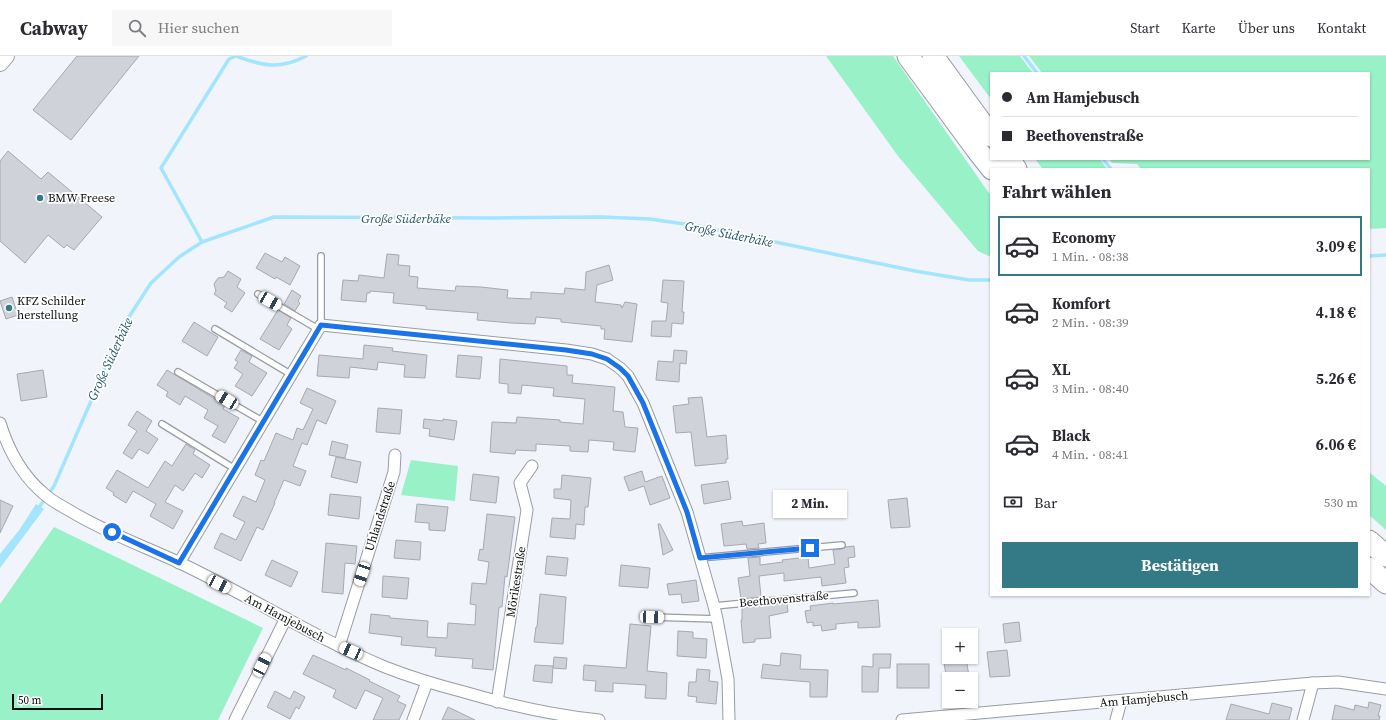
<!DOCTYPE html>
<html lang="de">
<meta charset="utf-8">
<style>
body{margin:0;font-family:"Source Serif 4",serif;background:#f7f7f7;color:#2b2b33;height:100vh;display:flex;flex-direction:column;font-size:15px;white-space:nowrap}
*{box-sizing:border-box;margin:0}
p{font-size:13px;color:#7c7c81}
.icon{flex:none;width:22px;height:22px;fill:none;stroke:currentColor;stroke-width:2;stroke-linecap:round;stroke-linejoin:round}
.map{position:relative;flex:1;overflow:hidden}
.side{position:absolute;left:990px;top:112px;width:380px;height:428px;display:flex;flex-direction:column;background:#fff;border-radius:0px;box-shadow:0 1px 3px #0004}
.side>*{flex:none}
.guide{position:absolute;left:990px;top:16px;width:380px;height:88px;border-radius:0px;box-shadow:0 1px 3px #0004;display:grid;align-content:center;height:88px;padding:0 12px;background:#fff}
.tools{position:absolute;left:942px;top:572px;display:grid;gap:8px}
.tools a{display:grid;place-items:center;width:36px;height:36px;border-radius:0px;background:#fff;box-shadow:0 1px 3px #0004;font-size:20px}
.scale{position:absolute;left:12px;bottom:10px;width:91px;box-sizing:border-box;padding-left:4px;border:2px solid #0e0f11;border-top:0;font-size:11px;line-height:14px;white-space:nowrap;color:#0e0f11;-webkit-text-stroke:3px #fff;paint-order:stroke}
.end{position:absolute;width:18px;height:18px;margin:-9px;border:5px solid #1a73e8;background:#fff;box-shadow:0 0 0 2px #fff}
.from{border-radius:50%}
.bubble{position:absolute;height:28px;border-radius:0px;background:#fff;box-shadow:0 1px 3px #0004;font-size:13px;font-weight:700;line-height:28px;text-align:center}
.car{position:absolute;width:12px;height:24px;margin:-12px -6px;border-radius:5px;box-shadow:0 0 3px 1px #0007;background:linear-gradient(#fff 24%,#345 0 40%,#fff 0 76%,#345 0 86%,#fff 0)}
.guide b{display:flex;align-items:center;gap:14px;height:38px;font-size:15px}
.guide b+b{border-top:1px solid #e1e1e2}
.guide i{width:10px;height:10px;background:#2b2b33}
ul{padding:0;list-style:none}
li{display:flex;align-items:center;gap:12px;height:60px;margin:0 8px 6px;padding:0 4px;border:2px solid transparent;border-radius:0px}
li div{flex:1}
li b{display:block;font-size:15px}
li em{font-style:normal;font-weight:700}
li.on{border-color:#347a86}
li>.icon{width:36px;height:36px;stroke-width:1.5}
h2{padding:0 12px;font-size:18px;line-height:48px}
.pay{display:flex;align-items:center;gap:10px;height:44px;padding:0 12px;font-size:15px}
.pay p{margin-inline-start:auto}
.action{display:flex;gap:8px;margin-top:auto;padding:8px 12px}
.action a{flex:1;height:46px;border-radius:0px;background:#347a86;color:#fff;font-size:16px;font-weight:700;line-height:46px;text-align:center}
header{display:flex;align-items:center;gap:24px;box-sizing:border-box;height:56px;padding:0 20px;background:#fff;border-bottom:1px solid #e1e1e2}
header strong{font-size:19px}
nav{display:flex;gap:22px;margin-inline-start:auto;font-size:14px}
.search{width:280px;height:36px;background:#f7f7f7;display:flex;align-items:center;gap:10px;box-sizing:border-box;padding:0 14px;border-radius:0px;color:#7c7c81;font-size:15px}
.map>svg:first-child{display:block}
</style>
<header>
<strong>Cabway</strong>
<div class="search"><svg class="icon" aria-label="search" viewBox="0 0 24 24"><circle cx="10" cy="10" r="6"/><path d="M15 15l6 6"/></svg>Hier suchen</div>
<nav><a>Start</a><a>Karte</a><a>Über uns</a><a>Kontakt</a></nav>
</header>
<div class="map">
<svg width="1386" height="664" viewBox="0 0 1386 664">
<rect width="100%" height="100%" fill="#f1f4fb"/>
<!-- green -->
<g fill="#98f1c7">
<polygon points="826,0 893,0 991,140 991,201 978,195 898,100"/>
<polygon points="959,0 1020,0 1033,17 991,17 991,43"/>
<polygon points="1029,0 1386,0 1386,172 1369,173 1369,113 1141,113 1137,108 1112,107 1109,103 1369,103 1369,17 1042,17"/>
<polygon points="1035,103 1100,103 1107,113 1043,113"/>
<polygon points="411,404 458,410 455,445 401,439"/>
<polygon points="1369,416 1386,430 1386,474 1369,459"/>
<polygon points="54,471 263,572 218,664 0,664 0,548"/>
</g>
<!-- water -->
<polygon fill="#a3e4ff" points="36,448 44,453 0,512 0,498 20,473"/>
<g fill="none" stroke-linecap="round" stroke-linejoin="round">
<!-- stream -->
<g stroke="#a3e4ff" stroke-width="3.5">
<polyline points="1024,0 1037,17"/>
<polyline points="1103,103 1111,113"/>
<path d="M202 186 161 112 229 3 236 0C263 10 280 14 306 0"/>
<polyline points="1369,200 1386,199"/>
<polyline points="38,453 54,430 125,267 151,227 179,201 202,186 274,161 494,162 601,161 650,163 698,170 915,215 969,224 991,224"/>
</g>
</g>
<!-- building -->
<g fill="#cfd2d9" stroke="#a6a9b0">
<polygon points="77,0 139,0 71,84 33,54"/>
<polygon points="8,95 41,123 48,116 102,161 74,194 67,189 64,192 48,179 25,207 0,185 0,105"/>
<polygon points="265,197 282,206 285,201 300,210 290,229 276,221 275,223 256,212"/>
<polygon points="387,198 399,199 398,209 410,210 409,220 418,221 417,232 455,235 456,230 481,231 508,234 507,242 531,243 531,236 564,238 565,232 585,234 586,216 609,209 613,224 597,229 595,246 621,249 622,252 625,246 637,248 632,286 604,283 605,273 601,273 601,270 561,266 561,263 536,261 535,268 511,267 477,264 478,257 426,253 426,250 393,247 394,237 370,235 370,237 367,237 366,246 341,244 343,224 358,225 359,219 384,222"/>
<polygon points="228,215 241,223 237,231 245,237 232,256 224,251 227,247 214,238 216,235 214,228 218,222 224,221"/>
<polygon points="663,224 684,225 682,256 684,256 683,268 672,267 671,281 651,280 652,265 666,265 668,247 661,246"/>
<polygon points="292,234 301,240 298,245 300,247 295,255 284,248"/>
<polygon points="12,241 18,259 6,263 0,245"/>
<polygon points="278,254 291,262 287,269 292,273 279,294 260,283"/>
<polygon points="194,266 218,281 207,300 182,285"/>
<polygon points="364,289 393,292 392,295 427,299 425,322 404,321 405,309 378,306 377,314 350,311 349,322 317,320 319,299 363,303"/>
<polygon points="241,294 252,300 249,306 267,317 252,340 235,330 243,318 234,312 238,306 235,304"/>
<polygon points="674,294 687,295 686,308 680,307 679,326 656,324 658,305 673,306"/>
<polygon points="458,299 482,301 480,323 456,321"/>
<polygon points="500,303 567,310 567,319 573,319 572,327 615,331 613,355 623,356 625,371 638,372 635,396 613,394 614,386 589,384 588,396 570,395 570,390 536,388 536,395 516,394 515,398 490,396 492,366 516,367 517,361 560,364 560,366 583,368 585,343 553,340 554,332 522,329 521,338 508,337 508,328 499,327"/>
<polygon points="43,314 47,341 21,345 17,318"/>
<polygon points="167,314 225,349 223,353 239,362 225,387 212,380 218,370 204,362 208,354 185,340 180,349 166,340 168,336 157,329"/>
<polygon points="307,332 336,345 326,368 317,364 307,389 302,387 293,410 306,415 300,430 284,424 274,447 275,447 263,474 257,471 241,505 214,492 221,477 236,484 245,466 233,460 243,440 256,446 265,424 255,419 261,404 264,405 276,377 293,384 297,372 303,374 313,353 300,347"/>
<polygon points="702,341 707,381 726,379 728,403 726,403 726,407 695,410 691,376 676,377 673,350 689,348 688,342"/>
<polygon points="378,352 402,354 400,378 376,376"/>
<polygon points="137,355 152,365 146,375 158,383 148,398 139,393 132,403 123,397 137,375 128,369"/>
<polygon points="424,363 443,365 443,363 457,365 454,384 429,380 430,373 423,372"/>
<polygon points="332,385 348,389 345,402 329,399"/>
<polygon points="186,388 195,394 193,398 210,409 202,422 195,417 183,435 175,429 165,446 183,455 173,473 150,460 156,448 133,435 126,447 113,439 114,437 106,432 117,414 148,432 165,405 172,410"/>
<polygon points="336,401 361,406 357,427 331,421"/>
<polygon points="642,415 645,426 662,420 670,442 650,449 644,430 629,435 624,421"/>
<polygon points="473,418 499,421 496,447 470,444"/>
<polygon points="562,419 591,422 588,451 585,451 584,469 576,468 575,483 550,481 552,462 570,463 571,444 554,442 554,433 561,433"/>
<polygon points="728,425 731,443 704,448 701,429"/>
<polygon points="330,438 361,441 359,463 328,459"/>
<polygon points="907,442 910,471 891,472 888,444"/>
<polygon points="0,444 13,450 0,477"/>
<polygon points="417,448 448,451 445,475 429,474 429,467 415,466"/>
<polygon points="487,458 515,461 507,521 505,520 502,551 499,551 493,614 472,612 473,603 435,600 436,592 401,589 402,581 369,577 371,558 390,560 390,562 428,565 427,581 447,582 448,567 475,569 476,549 470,548 472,527 486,528 489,506 478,504 480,493 483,494"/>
<polygon points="742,465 743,470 764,467 766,487 758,488 759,492 747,493 746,488 724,490 721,468"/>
<polygon points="658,468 660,468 673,494 663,499"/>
<polygon points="396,484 421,486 420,504 394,502"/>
<polygon points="326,487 357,490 355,508 345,507 343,538 322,536"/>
<polygon points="854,490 855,501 848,502 849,511 844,512 846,527 822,530 821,521 784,525 784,517 759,520 761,541 741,543 738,522 750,520 748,502 760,501 760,509 783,506 782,504 808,501 809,512 835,508 833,494 842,493 846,491"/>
<polygon points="547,500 568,502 566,520 545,518"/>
<polygon points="272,504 298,516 291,531 265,519"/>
<polygon points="621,509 650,512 648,532 619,530"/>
<polygon points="383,520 409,522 407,543 382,541"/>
<polygon points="696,524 699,545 682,547 681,538 669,539 667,528"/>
<polygon points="540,538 566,541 563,588 534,586 536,571 537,571"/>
<polygon points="878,544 880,571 858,572 858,566 836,568 836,573 822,575 821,569 813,570 813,566 807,567 805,555 811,554 810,550 833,547 833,548"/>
<polygon points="787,547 788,556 769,560 771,582 755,583 755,586 743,587 741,564 742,564 742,552"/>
<polygon points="1019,566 1021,585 1005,587 1003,568"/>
<polygon points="630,568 651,570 647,615 667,617 666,643 645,642 646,629 613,627 613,636 595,635 596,625 583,624 584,609 626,612"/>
<polygon points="678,575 693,576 693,582 707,583 706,602 677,600"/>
<polygon points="1007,594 1010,620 990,621 987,596"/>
<polygon points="781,597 801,599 800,613 828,614 827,641 810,641 810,626 761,622 763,608 780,610"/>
<polygon points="873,598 891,598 890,612 879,612 878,636 862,636 862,610 873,611"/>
<polygon points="313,599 346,614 346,612 370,624 369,625 400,640 397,645 406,649 399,664 373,664 383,642 365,634 356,653 333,641 336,634 303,618"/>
<polygon points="554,601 567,602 566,613 553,612"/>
<polygon points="943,601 966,601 969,621 949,623 947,625"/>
<rect x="897" y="608" width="32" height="24"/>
<polygon points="535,609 553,610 552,627 533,625"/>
<polygon points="697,613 710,614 709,625 718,626 716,648 696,646 697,641 688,640 689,626 696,626"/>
<polygon points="275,635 290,643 294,635 305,641 299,653 296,651 290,663 267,651"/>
<polygon points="1369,646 1381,649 1378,660 1380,660 1379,664 1332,664 1335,649 1354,654 1355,649 1368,652"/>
<polygon points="1272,647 1292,652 1289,664 1226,664 1231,648 1269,658"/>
<polygon points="448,651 475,664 442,664"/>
</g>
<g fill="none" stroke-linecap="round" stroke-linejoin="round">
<!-- lane casing -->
<g stroke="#999ca3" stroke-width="8">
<g id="lane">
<polyline points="258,238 318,273"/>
<polyline points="321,269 321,200"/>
<polyline points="215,273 292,319"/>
<polyline points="178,316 264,366"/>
<polyline points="162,368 235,413"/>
<polyline points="700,502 842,489"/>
<polyline points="714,550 854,537"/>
<polyline points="652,561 717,563"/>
</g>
</g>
<!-- street casing -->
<g stroke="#999ca3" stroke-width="13">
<g id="street">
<path d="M0 367C8 393 22 419 43 437 51 445 62 450 72 456 105 476 143 490 178 506 248 539 313 581 385 611 410 621 437 629 464 636 508 649 553 659 599 664"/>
<polyline points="179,507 321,269 566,294 592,298 607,303 620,312 628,320 643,347 687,456 714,550 717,563 728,623 729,664"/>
<polyline points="339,590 394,416 395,399"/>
<polyline points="497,646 527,454 520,427 532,410"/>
<polyline points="235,664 286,562"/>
<polyline points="413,664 427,626"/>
<polyline points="902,664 1313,627 1338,626 1386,633"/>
<polyline points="1116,664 1121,645"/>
<polyline points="1303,664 1313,627"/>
</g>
</g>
<!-- secondary casing -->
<g stroke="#999ca3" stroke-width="18">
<polyline id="secondary" points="0,7 6,0"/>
</g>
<!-- highway casing -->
<g stroke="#999ca3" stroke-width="23">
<g id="highway">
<polyline points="908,0 977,94 992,113"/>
<polyline points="933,0 991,80"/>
<polyline points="1009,103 1016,113"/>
<polyline points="1369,485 1386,500"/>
<polyline points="1369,512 1386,527"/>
</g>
</g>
<!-- lane -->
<use href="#lane" stroke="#fff" stroke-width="5.5"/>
<!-- street -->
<use href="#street" stroke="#fff" stroke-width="11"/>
<!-- secondary -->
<use href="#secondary" stroke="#fff" stroke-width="16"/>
<!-- highway -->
<use href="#highway" stroke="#fff" stroke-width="21"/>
</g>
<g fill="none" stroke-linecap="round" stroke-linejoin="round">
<!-- route -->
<polyline stroke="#1a73e8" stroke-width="5" points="112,476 179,507 321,269 566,294 592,298 607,303 620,312 628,320 643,347 687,456 700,502 810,492"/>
</g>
<!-- markers -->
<g fill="#347a86" stroke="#fff" stroke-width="1.5">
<circle cx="40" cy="142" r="4"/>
<circle cx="9" cy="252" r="4"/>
</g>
<g text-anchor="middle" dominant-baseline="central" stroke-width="3.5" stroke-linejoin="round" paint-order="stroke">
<!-- poi labels -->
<g font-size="12" fill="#0e0f11" stroke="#fff" text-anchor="start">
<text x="48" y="142">BMW Freese</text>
<text x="17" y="245">KFZ Schilder<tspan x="17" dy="14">herstellung</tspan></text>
</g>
<!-- street labels -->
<g font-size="12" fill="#0e0f11" stroke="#fff">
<text transform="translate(380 460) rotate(-72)">Uhlandstraße</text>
<text transform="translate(516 526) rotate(-81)">Mörikestraße</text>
<text transform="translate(784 543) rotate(-5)">Beethovenstraße</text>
<text transform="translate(285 562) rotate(28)">Am Hamjebusch</text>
<text transform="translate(1144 643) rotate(-5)">Am Hamjebusch</text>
</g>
<!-- water labels -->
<g font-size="13" font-style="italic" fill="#1f5265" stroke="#fff">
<text x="406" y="162">Große Süderbäke</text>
<text transform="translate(729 178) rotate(11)">Große Süderbäke</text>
<text transform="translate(110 303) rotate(-65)">Große Süderbäke</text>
</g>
</g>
</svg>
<div class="tools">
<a>+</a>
<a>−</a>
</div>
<div class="scale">50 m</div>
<i class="end from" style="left:112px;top:476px"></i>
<i class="end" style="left:810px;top:492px"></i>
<div class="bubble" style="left:773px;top:434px;width:74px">2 Min.</div>
<i class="car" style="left:270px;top:245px;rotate:120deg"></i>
<i class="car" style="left:227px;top:344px;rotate:301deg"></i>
<i class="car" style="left:362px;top:518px;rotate:198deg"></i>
<i class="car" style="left:219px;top:528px;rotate:117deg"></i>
<i class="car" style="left:652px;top:561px;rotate:92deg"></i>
<i class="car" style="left:351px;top:595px;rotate:294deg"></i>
<i class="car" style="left:262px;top:609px;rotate:26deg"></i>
<div class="guide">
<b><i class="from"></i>Am Hamjebusch</b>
<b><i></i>Beethovenstraße</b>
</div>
<section class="side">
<h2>Fahrt wählen</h2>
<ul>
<li class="on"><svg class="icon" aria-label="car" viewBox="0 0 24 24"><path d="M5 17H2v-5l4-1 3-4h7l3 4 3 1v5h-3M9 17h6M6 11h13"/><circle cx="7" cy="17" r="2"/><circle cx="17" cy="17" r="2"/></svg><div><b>Economy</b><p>1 Min. · 08:38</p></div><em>3.09 €</em></li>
<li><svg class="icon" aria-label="car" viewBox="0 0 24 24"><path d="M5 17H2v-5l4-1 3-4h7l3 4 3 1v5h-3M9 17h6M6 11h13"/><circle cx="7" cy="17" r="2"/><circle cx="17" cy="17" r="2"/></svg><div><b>Komfort</b><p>2 Min. · 08:39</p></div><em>4.18 €</em></li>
<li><svg class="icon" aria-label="car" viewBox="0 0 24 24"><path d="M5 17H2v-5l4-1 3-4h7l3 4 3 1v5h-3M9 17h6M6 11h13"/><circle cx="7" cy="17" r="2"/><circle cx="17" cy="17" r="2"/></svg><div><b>XL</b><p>3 Min. · 08:40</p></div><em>5.26 €</em></li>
<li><svg class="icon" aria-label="car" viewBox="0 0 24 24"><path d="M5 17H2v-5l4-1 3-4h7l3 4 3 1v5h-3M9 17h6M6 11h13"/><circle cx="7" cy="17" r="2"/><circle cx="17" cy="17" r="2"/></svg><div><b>Black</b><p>4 Min. · 08:41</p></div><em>6.06 €</em></li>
</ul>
<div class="pay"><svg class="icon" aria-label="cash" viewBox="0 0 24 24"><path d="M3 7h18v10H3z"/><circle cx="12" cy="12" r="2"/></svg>Bar<p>530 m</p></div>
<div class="action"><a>Bestätigen</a></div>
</section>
</div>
